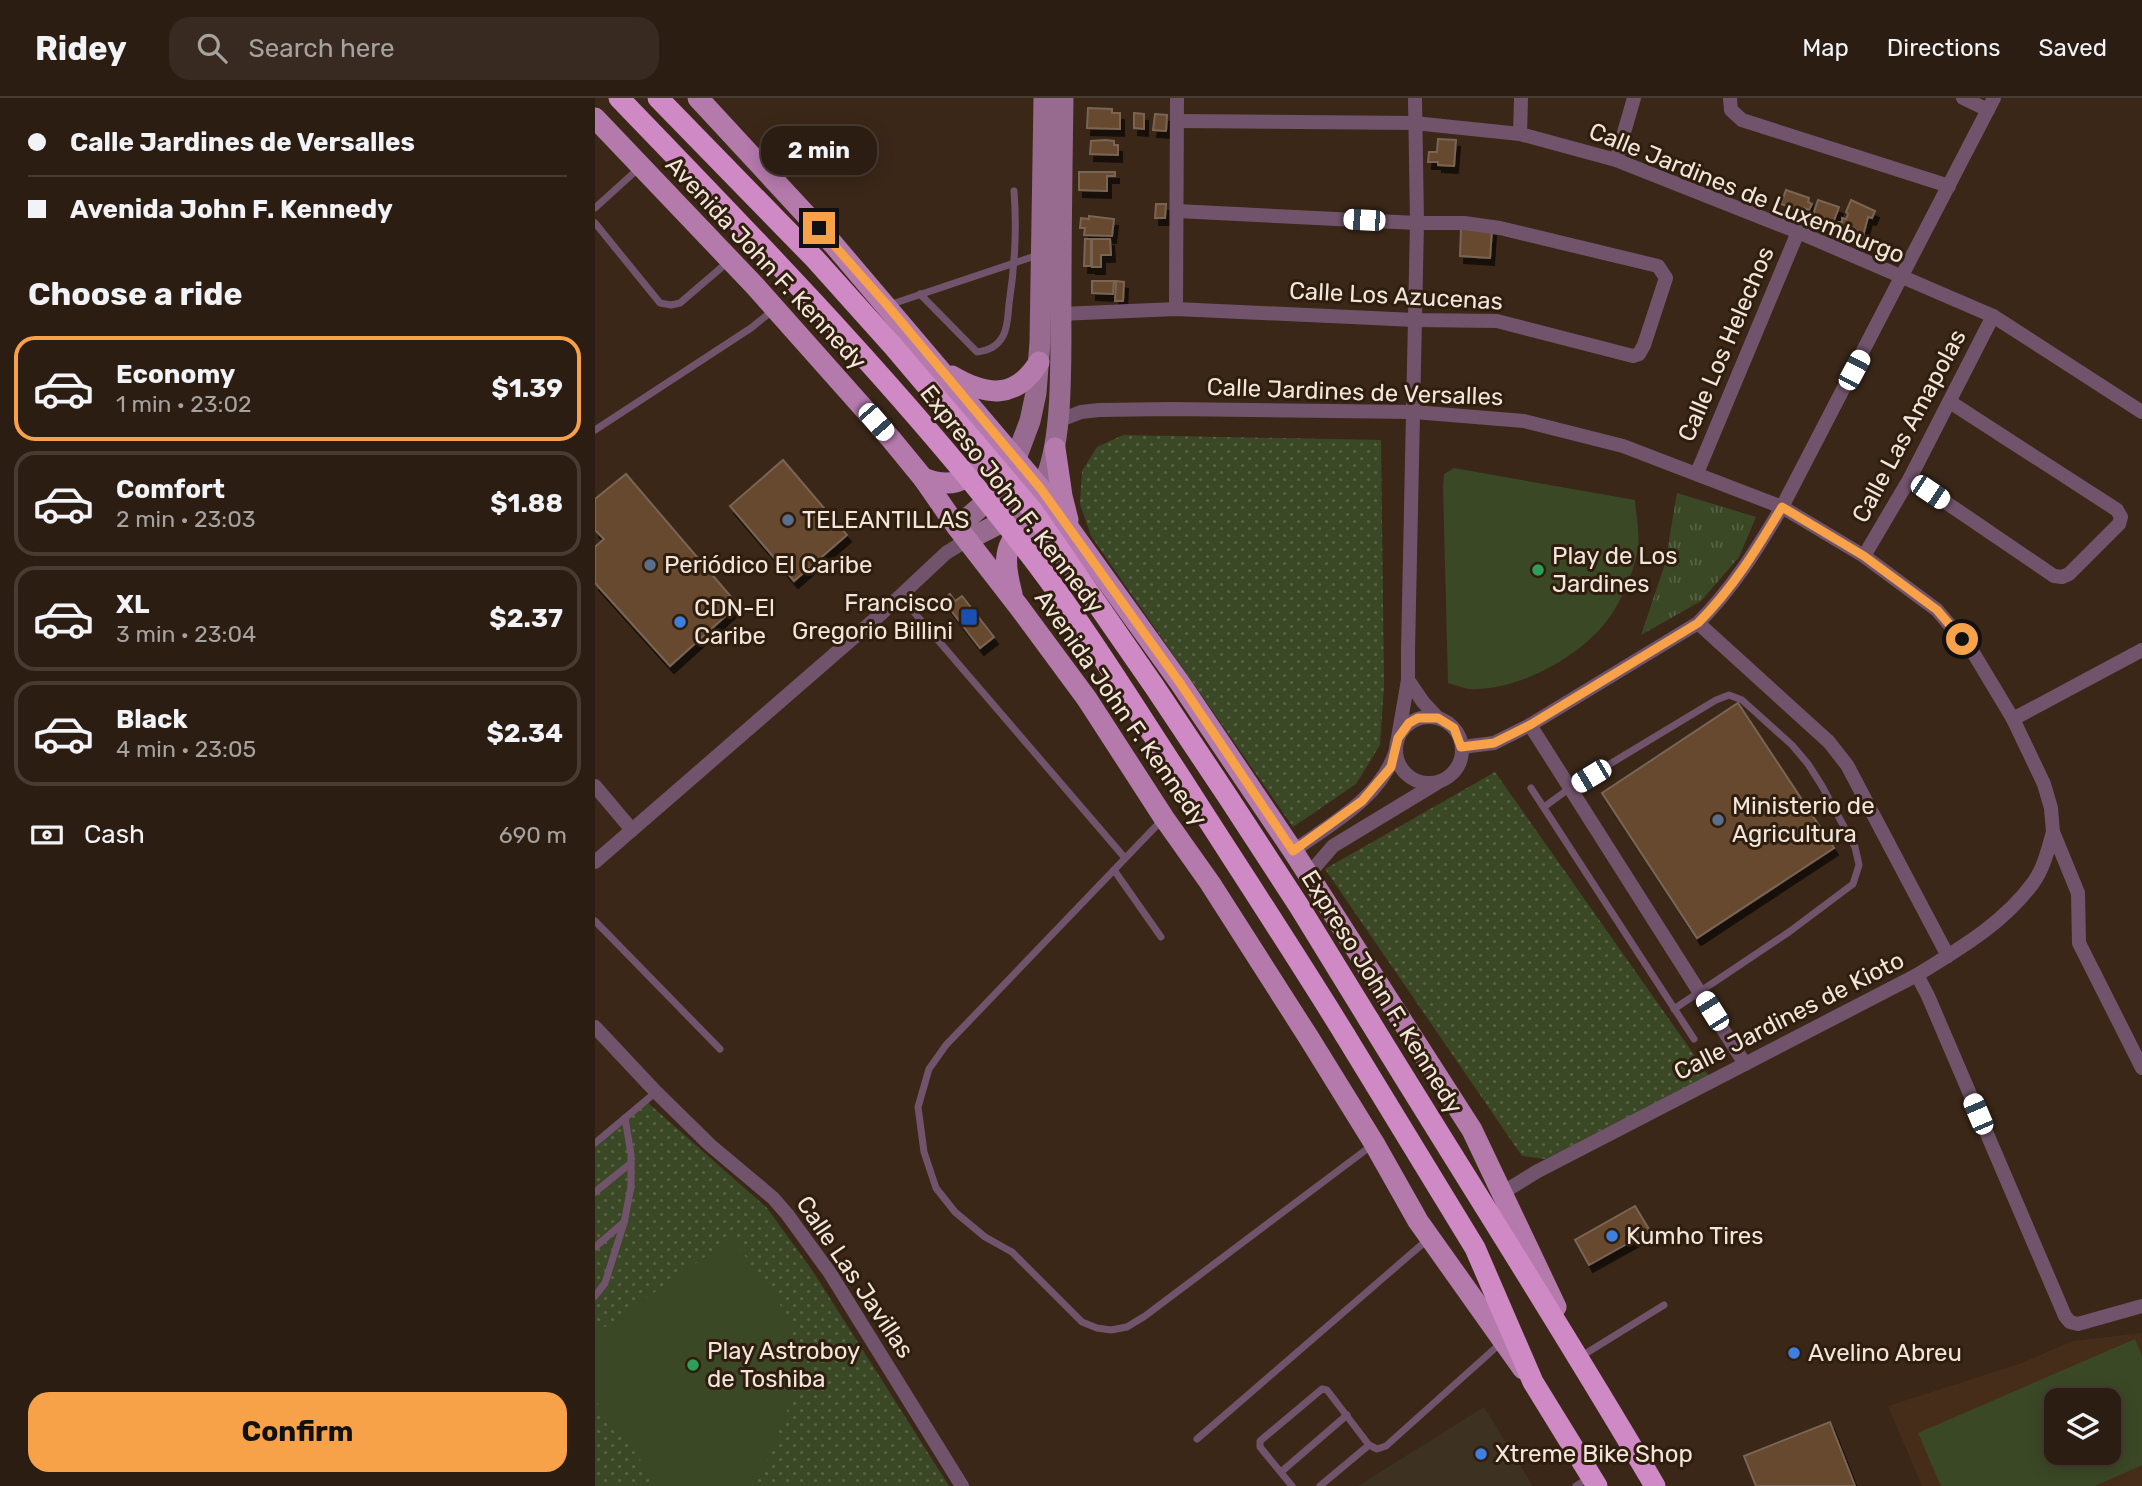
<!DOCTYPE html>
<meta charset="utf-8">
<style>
body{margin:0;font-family:Rubik,sans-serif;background:#382a20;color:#f1f3f6;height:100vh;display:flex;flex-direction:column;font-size:26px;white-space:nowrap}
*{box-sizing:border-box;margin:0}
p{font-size:23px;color:#a6a29f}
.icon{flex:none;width:38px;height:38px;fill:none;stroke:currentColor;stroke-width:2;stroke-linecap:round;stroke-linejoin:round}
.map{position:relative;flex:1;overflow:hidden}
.panel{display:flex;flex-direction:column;background:#2c1d12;width:595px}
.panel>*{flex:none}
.guide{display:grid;align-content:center;height:154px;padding:0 28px;background:#2c1d12}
.fabs{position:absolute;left:1449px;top:1290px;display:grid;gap:14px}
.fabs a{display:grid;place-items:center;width:77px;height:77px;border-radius:14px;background:#2c1d12;box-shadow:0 4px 18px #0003,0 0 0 2px #483b32;font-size:35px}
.end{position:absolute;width:32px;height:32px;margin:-16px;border:9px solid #f7a149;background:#111;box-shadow:0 0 0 4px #111}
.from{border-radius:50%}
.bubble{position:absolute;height:49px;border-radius:21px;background:#2c1d12;box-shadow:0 4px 18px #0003,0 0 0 2px #483b32;font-size:23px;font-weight:700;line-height:49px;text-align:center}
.car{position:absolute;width:21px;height:42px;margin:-21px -10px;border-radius:9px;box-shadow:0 0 5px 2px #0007;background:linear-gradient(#fff 24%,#345 0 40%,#fff 0 76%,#345 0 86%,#fff 0)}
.guide b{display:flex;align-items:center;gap:24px;height:66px;font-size:26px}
.guide b+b{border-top:2px solid #483b32}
.guide i{width:18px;height:18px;background:#f1f3f6}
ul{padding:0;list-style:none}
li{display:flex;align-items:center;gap:21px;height:105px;margin:0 14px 10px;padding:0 14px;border:4px solid #483b32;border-radius:21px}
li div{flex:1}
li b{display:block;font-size:26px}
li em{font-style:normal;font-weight:700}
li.current{border-color:#f7a149}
li>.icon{width:63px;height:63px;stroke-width:1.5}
h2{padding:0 28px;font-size:32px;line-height:84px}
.pay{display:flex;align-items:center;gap:18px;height:77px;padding:0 28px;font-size:26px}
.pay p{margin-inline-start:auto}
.button{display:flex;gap:14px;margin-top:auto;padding:14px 28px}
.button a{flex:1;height:80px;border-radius:21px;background:#f7a149;color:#111;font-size:28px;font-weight:700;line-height:80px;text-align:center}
header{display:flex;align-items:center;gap:42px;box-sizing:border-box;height:98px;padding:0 35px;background:#2c1d12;border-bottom:2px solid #483b32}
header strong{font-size:33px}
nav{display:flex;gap:38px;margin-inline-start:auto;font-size:24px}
.search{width:490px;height:63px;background:#382a20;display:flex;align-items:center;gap:18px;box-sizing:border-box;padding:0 24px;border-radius:21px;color:#a6a29f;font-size:26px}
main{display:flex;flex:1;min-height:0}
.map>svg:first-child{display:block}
</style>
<header>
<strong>Ridey</strong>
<div class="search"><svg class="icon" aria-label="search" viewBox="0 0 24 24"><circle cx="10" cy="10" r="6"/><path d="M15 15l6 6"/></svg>Search here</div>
<nav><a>Map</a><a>Directions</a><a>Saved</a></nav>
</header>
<main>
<section class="panel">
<div class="guide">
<b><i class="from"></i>Calle Jardines de Versalles</b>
<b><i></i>Avenida John F. Kennedy</b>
</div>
<h2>Choose a ride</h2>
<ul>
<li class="current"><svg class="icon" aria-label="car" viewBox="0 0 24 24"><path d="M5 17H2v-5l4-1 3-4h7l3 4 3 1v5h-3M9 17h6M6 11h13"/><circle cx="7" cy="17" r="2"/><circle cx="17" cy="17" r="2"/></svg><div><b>Economy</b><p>1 min · 23:02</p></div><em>$1.39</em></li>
<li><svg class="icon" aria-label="car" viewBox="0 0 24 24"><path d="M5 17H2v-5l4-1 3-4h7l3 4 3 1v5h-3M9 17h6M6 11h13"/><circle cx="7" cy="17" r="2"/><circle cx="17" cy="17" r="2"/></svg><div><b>Comfort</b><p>2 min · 23:03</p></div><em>$1.88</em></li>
<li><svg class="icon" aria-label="car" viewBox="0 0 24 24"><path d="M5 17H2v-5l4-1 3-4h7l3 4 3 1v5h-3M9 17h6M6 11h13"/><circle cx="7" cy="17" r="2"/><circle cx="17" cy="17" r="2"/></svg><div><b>XL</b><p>3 min · 23:04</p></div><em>$2.37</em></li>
<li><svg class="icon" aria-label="car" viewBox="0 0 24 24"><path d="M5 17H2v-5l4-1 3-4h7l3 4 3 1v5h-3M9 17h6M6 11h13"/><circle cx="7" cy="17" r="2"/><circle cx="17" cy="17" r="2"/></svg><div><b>Black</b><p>4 min · 23:05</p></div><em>$2.34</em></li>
</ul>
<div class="pay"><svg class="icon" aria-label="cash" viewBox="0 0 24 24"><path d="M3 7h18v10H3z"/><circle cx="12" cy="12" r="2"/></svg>Cash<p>690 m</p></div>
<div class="button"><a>Confirm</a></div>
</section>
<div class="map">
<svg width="1547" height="1388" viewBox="0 0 1547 1388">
<defs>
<pattern id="grass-tufts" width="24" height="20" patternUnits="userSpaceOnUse" patternTransform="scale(1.75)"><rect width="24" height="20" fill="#3b4826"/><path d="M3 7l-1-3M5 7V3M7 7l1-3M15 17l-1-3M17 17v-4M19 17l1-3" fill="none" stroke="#586245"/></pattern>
<pattern id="park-dots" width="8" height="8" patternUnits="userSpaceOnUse" patternTransform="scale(1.75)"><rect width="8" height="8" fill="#3b4826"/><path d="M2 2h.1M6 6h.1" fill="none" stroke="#586245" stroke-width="1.8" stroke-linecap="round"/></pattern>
<filter id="shadow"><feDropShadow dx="4" dy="7" stdDeviation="0" flood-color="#0009"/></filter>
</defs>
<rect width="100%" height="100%" fill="#3a2718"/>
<!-- commercial -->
<polygon fill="#3d3122" points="889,1309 938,1388 763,1388"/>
<!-- built -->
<path fill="#452d19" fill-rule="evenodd" d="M1547 1235V1388H1327L1293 1308 1424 1266 1478 1243ZM1461 1302H1514V1354H1461Z"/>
<!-- grass -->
<polygon fill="url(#grass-tufts)" points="1082,395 1161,419 1144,459 1106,503 1046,537 1070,466"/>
<!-- park -->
<g fill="url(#park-dots)">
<polygon points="528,337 786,342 789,587 785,647 761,686 698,729 496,438 485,406 487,373 502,349"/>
<polygon points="900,674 1114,978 950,1061 927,1058 730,771"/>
<polygon points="52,1004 172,1110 217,1172 354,1388 0,1388 0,1045"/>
</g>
<!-- pitch -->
<g fill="#3b4826" fill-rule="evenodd">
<path d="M859 370 1040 402C1041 418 1046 440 1042 456 1037 477 1027 502 1014 520 987 558 922 594 874 591 868 590 860 587 853 585L848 389 849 376Z"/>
<polygon points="137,1140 195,1221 198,1297 170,1369 150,1388 65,1388 0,1302 0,1236"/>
<path d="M1540 1241 1547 1258V1367L1500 1388H1346L1323 1335ZM1461 1302H1514V1354H1461Z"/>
</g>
<!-- building -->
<g fill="#66482e" stroke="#7a6554" stroke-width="2" filter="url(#shadow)">
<polygon points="493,10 517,11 517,15 525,15 525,31 492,30"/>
<polygon points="539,15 549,16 549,31 539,30"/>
<polygon points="560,16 572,17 571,33 558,32"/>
<polygon points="843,41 861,42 859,68 843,67 843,64 833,64 834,54 842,54"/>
<polygon points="510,42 519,43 519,47 523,47 523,57 495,56 496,43"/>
<polygon points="484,74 520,74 520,78 512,78 512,93 484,92"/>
<polygon points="1191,92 1214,100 1213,104 1217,106 1214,112 1209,110 1207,114 1186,106"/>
<polygon points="1223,102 1244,109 1238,125 1218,117"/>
<polygon points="1256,102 1280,113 1277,120 1273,119 1267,142 1243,135 1243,124 1247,124 1247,120 1251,121 1253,116 1251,114"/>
<polygon points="561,106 571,106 570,120 560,120"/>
<polygon points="494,118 519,121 517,138 489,137 490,130 485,130 486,120 494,121"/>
<polygon points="866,130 897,131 895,160 865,158"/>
<polygon points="490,141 496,141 496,168 489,168"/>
<polygon points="497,141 515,141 516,157 506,157 506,169 497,169"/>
<polygon points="497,183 519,183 518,196 497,195"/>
<polygon points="521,183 529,184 528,203 520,203"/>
<polygon points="188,362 252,437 199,483 135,408"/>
<polygon points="31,376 143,507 75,568 0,485 0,449 9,441 0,432 0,401"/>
<polygon points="355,496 360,503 367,498 399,539 385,550 348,502"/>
<polygon points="1143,605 1239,750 1102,840 1007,695"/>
<polygon points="1040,1108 1055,1133 994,1167 980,1142"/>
<polygon points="1235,1324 1260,1388 1161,1388 1149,1358"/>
</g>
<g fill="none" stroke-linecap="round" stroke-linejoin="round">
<!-- lane -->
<g stroke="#71546c" stroke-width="7">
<polyline points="0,110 43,71"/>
<polyline points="0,125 65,205 76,207 85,205 134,163"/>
<path d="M325 196 382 254C394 252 402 249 408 238 413 229 413 216 414 206 420 167 422 131 419 93"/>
<polyline points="294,207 443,157"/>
<polyline points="0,332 156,230 177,213"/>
<polyline points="305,498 530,760"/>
<polyline points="936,690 1099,941"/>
<polyline points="949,709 975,690 1121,602 1134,597 1147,602 1197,647 1213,666 1227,688 1260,749 1264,767 1258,786 1194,834 1079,911"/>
<polyline points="566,723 351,947 334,971 323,1009 329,1054 341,1090 360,1114 390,1139 417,1154 487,1224 502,1230 516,1232 532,1229 550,1218 776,1048"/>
<polyline points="519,772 566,839"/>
<polyline points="0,823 125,951"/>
<polyline points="0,1045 61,994"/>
<polyline points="0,1094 36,1065"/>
<polyline points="0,1149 28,1125"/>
<polyline points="0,1198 10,1185 29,1125 36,1089 36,1056 30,1020"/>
<polyline points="985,1259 1069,1207"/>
<polyline points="602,1341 832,1142"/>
<polyline points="686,1374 752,1317"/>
<polyline points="697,1388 665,1349 665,1343 727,1291 732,1292 774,1347 782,1351 791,1348 907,1244"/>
<polyline points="725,1388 774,1347"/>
<polyline points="981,1388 995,1379"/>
</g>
<!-- street -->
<g stroke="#71546c" stroke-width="14">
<polyline points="1135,0 1136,12 1147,22 1354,88"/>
<polyline points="1368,0 1393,12"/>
<polyline points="582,23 819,25 925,36 1021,62 1203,134 1398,218 1547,314"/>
<polyline points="925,36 926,0"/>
<polyline points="1021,62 1039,0"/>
<polyline points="581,211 582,0"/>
<polyline points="465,216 581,211 820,222 902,223 1038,258 1044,256 1049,247 1071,180 1063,168 905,130 869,125 822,125 582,113"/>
<polyline points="463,323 486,314 504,312 575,311 819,314 929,323 1028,348 1187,409 1269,458 1342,512 1379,556 1418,621 1449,686 1456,710 1458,734 1483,795 1484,845 1547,970"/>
<polyline points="1102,375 1203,134"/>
<polyline points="1315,380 1459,478 1467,479 1474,476 1524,426 1526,419 1522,412 1355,304"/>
<polyline points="1269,458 1315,380 1398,218"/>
<polyline points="1103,525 1234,644 1252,667 1353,858"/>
<polyline points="813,582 828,604 843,620"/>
<circle cx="834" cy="652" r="33"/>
<polyline points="1418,621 1547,552"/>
<polyline points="935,627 1150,966"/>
<polyline points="803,640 813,582 813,553 822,125 820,0"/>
<path d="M867 649 899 645 935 627 1103 525C1138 490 1162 451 1187 409L1399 0"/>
<polyline points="0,688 37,732"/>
<path d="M698 753C736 726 787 699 801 652"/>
<polyline points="0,764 287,515 351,455 372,442"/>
<polyline points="713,777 738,748 842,685"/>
<polyline points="1322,877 1333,898 1470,1218 1475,1224 1483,1226 1547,1208"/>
<polyline points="0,929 61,994 115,1047 178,1100 192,1116 235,1175 367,1388"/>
<path d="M907 1095 941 1074 1322 877C1364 851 1408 826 1438 785 1449 770 1453 751 1458 734"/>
</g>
<!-- secondary -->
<g stroke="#976a90" stroke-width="21">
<polyline points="362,429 411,387 435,323 441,295 445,244 449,0"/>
<path d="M372 442C399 428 428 417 445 391 471 353 465 245 466 197 466 131 467 66 468 0"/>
</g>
<!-- primary -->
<g stroke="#b47aac" stroke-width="21">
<polyline points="103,0 239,147 446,391 585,585 698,753 877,1032 961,1209"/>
<polyline points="0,20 160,188 296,341 328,380 362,429 424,509 492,601 569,720 615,785 714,940 779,1045 823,1123 928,1271"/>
<path d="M357 278C391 298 421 302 444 264"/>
<polyline points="460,350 467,398 473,422"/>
<path d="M328 380C363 394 388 377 391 340"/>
<path d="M417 496C414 484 410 470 412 457 416 431 441 422 464 430"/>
</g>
<!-- highway -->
<g stroke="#cf89c5" stroke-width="21">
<path d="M774 922C869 1077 968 1231 1060 1388"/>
<polyline points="750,937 880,1150 938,1284 1002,1388"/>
</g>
<!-- highway-bridge -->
<g stroke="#cf89c5" stroke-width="21">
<path d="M24 0C168 149 313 298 439 462 492 532 538 607 586 680 641 766 697 851 750 937"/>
<polyline points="63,0 220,161 298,248 437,412 559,588 633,699 704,808 774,922"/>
</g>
</g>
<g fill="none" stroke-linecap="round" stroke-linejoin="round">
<!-- route -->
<path stroke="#f7a149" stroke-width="9" d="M224 130 292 207 446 391 585 585 698 753 767 703 796 669 803 640 814 625 823 620H843L859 630 866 649 899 645 935 627 1103 525C1138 490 1162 451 1187 409L1269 458 1342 512 1367 541"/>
</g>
<!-- markers -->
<g fill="#5c6f8a" stroke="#2f1e0e" stroke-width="2.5">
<circle cx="193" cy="422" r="7"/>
<circle cx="55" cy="467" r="7"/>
<circle cx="1123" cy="722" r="7"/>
</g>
<g fill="#2e9e5b" stroke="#2f1e0e" stroke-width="2.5">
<circle cx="943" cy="472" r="7"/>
<circle cx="98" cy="1267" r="7"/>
</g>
<rect fill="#1a4fb4" stroke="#2f1e0e" stroke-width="2.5" x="365" y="510" width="18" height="18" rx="3.5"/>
<g fill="#3f7fe0" stroke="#2f1e0e" stroke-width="2.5">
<circle cx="85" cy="524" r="7"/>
<circle cx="1017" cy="1138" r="7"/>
<circle cx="1199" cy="1255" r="7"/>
<circle cx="886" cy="1356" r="7"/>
</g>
<g text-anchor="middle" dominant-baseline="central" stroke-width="6" stroke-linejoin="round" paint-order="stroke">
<!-- street labels -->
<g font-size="24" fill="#f2e6dc" stroke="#2f1e0e">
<text transform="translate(1152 95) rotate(22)">Calle Jardines de Luxemburgo</text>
<text transform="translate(171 165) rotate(47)">Avenida John F. Kennedy</text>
<text transform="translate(801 198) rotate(3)">Calle Los Azucenas</text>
<text transform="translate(1131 246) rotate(-67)">Calle Los Helechos</text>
<text transform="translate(760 294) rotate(2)">Calle Jardines de Versalles</text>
<text transform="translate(1314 328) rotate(-62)">Calle Las Amapolas</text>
<text transform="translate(417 401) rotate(52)">Expreso John F. Kennedy</text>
<text transform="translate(526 610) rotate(55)">Avenida John F. Kennedy</text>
<text transform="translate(787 894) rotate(58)">Expreso John F. Kennedy</text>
<text transform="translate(1194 918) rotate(-27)">Calle Jardines de Kioto</text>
<text transform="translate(260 1179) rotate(56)">Calle Las Javillas</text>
</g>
<!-- poi labels -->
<g font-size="24" fill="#f2e6dc" stroke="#2f1e0e" text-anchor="start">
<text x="207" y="422">TELEANTILLAS</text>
<text x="957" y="458">Play de Los<tspan x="957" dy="28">Jardines</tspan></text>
<text x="69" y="467">Periódico El Caribe</text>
<text x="358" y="505" text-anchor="end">Francisco<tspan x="358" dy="28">Gregorio Billini</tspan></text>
<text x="99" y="510">CDN-El<tspan x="99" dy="28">Caribe</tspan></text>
<text x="1137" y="708">Ministerio de<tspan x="1137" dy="28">Agricultura</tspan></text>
<text x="1031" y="1138">Kumho Tires</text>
<text x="112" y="1253">Play Astroboy<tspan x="112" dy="28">de Toshiba</tspan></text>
<text x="1213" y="1255">Avelino Abreu</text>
<text x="900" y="1356">Xtreme Bike Shop</text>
</g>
</g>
</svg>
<div class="fabs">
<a><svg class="icon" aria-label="layers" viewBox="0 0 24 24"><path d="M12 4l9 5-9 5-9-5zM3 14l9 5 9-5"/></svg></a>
</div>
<i class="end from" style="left:1367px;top:541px"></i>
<i class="end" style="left:224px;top:130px"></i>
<div class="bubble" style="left:166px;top:28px;width:116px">2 min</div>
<i class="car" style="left:769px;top:122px;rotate:273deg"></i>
<i class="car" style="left:1259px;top:272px;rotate:28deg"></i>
<i class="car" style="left:281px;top:324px;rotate:139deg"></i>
<i class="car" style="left:1335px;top:394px;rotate:124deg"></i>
<i class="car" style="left:996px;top:678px;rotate:239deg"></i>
<i class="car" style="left:1117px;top:913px;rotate:328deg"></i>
<i class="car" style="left:1383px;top:1016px;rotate:337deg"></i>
</div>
</main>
